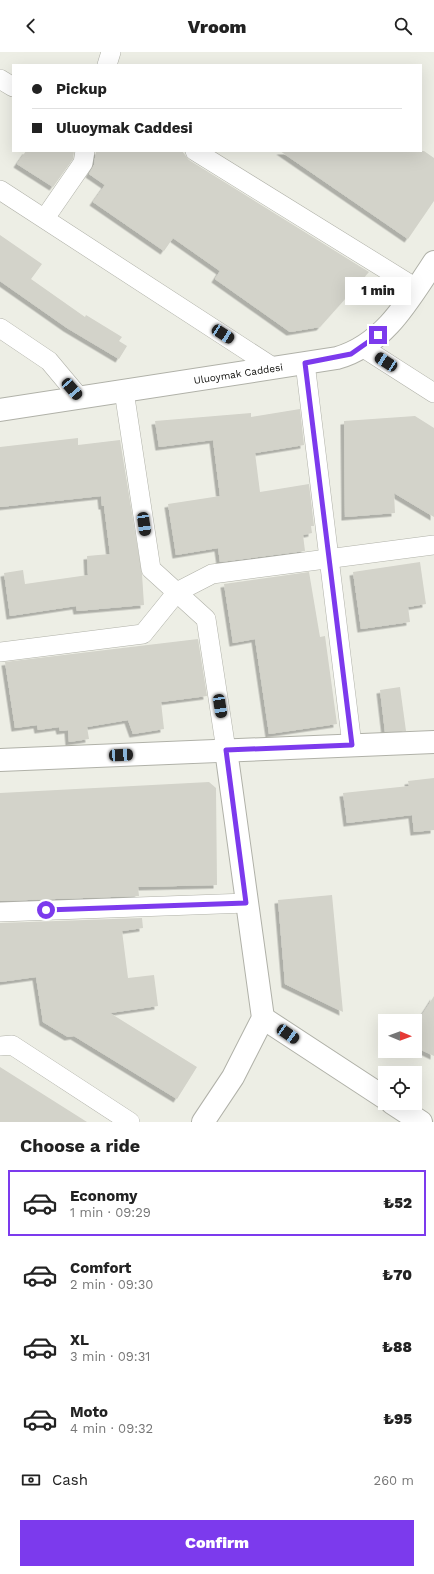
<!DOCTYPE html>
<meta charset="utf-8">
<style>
body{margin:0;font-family:"Work Sans",sans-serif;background:#f6f6f6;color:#222;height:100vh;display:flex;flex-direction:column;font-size:15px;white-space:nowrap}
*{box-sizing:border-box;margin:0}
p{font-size:13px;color:#767676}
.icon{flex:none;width:22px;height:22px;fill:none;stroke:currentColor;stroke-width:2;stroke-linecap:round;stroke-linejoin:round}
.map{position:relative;height:1070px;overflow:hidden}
.details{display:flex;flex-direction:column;background:#fff;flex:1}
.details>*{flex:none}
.guide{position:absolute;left:12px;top:12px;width:410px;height:88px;border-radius:0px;box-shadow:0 4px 16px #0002;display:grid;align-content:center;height:88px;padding:0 20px;background:#fff}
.needle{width:26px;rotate:91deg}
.buttons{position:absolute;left:378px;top:962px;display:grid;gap:8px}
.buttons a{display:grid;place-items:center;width:44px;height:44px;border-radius:0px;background:#fff;box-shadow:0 4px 16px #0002;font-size:20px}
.end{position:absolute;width:18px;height:18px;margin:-9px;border:5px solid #7c3aed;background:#fff;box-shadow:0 0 0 2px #fff}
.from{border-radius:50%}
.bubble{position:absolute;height:28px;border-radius:0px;background:#fff;box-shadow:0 4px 16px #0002;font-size:13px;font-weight:800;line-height:28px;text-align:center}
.car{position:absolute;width:12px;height:24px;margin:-12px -6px;border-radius:5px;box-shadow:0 0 3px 1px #0007;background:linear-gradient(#222 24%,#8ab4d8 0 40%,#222 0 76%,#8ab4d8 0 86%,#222 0)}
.guide b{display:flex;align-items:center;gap:14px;height:38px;font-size:15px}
.guide b+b{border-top:1px solid #e0e0e0}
.guide i{width:10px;height:10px;background:#222}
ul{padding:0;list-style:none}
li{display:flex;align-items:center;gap:12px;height:66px;margin:0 8px 6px;padding:0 12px;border:2px solid transparent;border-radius:0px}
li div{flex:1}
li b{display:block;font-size:15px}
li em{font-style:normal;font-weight:800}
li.selected{border-color:#7c3aed}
li>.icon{width:36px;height:36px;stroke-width:1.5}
h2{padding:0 20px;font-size:18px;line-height:48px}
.pay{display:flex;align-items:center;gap:10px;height:44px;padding:0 20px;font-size:15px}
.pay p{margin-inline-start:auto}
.primary-button{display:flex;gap:8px;margin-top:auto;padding:8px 20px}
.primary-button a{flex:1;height:46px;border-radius:0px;background:#7c3aed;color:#fff;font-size:16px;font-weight:800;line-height:46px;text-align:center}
header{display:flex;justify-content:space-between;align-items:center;height:52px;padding:0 20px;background:#fff;font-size:18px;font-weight:800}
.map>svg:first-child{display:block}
</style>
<header><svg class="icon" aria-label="back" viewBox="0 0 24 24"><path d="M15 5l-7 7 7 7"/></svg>Vroom<svg class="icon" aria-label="search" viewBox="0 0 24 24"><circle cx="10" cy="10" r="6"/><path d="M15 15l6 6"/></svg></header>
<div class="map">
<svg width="434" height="1070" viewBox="0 0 434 1070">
<defs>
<filter id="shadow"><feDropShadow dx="-3.5" dy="3.5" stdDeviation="0" flood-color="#0004"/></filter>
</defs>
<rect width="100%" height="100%" fill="#edeee5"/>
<!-- building -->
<g fill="#d3d3ca" filter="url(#shadow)">
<polygon points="26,99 74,99 73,107 53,135 17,112"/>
<polygon points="96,99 182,99 189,108 369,220 320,275 290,280 215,227 220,219 173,186 164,199 93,150 105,133 89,122 94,113"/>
<polygon points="280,99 424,99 434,106 434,149 408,187"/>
<polygon points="0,183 42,212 31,227 85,265 86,263 122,285 119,289 127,294 119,307 67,276 0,229"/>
<polygon points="300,357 304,393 255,401 260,440 309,432 314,474 311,474 312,481 303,483 305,499 220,510 218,496 176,503 168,452 220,444 213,388 159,395 155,369 251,361 251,365"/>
<polygon points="415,364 434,376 434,465 394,441 395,461 345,465 344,369"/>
<polygon points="78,386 78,393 120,388 142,522 144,553 77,559 76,554 10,564 4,521 23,518 25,532 88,523 87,504 110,502 104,454 102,454 101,444 0,455 0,395"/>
<polygon points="420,510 426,552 408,555 410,570 361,577 353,520"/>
<polygon points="309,520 320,585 325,584 337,672 269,682 255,587 233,591 224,532"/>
<polygon points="198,587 207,644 161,650 164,677 133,682 128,668 87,675 89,687 69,690 68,678 60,679 59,675 38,678 37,673 15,676 5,610"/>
<polygon points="400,635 406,679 385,680 380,638"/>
<polygon points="434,726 434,778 414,780 412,763 347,771 343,741 409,734 408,729"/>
<polygon points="209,730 216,736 217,833 138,835 139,844 0,849 0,741"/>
<polygon points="332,843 343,960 285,932 278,848"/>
<polygon points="142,866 143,876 122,879 128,926 154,923 158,954 110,961 197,1015 177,1047 74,984 68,985 43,970 36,925 0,930 0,871"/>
<polygon points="434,944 434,1004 415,995 415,974"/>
<polygon points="0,1015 87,1070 0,1070"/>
</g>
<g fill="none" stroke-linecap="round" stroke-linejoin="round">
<!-- minor casing -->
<g stroke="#b0b1a8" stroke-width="20">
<g id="minor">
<polyline points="107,13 111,0"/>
<polyline points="0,27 13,35"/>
<polyline points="195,99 416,236"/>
<polyline points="0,138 274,316"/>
<polyline points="45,166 83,111 85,99"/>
<polyline points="0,276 49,309 80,346"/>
<polyline points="362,295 434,341"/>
<polyline points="305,311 352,693"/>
<polyline points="124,339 151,517 206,567 226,698"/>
<polyline points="0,600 143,582 177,540 212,522 434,493"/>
<polyline points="0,860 247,851"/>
<polyline points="0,994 12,993 130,1070"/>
</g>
</g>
<!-- tertiary casing -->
<g stroke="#b0b1a8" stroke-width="24">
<g id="tertiary">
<path id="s1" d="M0 358 337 306C384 293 409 248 434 210"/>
<polyline points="0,708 434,690"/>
<polyline points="263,966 385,1046"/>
<polyline points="392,1051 421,1070"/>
<polyline points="203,1070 233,1025 263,966 226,698"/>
</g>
</g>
<!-- minor -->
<use href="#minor" stroke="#fff" stroke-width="19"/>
<!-- tertiary -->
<use href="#tertiary" stroke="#fff" stroke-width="22"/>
</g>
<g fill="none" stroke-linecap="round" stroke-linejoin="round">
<!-- route -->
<polyline stroke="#7c3aed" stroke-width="5" points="46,858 246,851 226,698 352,693 305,311 351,302 378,283"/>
</g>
<g text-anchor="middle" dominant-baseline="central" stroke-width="3.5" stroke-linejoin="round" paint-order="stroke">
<!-- street labels -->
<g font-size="10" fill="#0c0c09" stroke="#fffffe">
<text stroke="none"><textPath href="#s1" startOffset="241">Uluoymak Caddesi</textPath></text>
</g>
</g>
</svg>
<div class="buttons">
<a><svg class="needle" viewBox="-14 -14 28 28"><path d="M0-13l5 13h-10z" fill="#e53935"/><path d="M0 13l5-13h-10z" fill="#767676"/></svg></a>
<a><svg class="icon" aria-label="locate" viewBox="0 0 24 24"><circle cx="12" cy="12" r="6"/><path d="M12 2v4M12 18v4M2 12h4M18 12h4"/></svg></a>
</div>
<i class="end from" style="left:46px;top:858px"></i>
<i class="end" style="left:378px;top:283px"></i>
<div class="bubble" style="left:345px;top:225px;width:66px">1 min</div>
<i class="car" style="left:223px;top:282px;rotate:123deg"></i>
<i class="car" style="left:386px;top:310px;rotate:303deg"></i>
<i class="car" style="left:72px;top:337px;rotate:139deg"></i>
<i class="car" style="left:144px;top:472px;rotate:172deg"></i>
<i class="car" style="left:220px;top:654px;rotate:171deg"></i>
<i class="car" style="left:121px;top:703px;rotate:87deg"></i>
<i class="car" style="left:288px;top:982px;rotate:124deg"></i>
<div class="guide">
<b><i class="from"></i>Pickup</b>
<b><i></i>Uluoymak Caddesi</b>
</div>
</div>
<section class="details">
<h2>Choose a ride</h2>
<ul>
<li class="selected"><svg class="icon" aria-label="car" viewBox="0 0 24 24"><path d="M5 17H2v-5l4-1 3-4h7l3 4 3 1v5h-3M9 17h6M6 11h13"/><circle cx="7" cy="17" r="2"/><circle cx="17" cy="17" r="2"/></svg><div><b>Economy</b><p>1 min · 09:29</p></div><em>₺52</em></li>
<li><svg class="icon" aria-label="car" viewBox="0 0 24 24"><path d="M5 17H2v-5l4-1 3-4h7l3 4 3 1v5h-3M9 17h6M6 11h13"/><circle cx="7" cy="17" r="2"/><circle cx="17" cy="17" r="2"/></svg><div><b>Comfort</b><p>2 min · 09:30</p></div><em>₺70</em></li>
<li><svg class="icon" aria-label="car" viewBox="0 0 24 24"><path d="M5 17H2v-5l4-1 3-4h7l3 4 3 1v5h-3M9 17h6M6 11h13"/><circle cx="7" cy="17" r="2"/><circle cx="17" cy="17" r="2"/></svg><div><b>XL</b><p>3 min · 09:31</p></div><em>₺88</em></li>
<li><svg class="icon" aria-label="car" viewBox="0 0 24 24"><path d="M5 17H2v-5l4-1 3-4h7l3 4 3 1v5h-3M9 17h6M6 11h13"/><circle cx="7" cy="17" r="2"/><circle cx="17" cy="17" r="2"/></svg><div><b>Moto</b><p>4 min · 09:32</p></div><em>₺95</em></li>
</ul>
<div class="pay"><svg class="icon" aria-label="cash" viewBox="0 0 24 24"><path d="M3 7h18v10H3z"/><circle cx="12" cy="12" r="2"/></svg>Cash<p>260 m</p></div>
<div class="primary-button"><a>Confirm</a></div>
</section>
